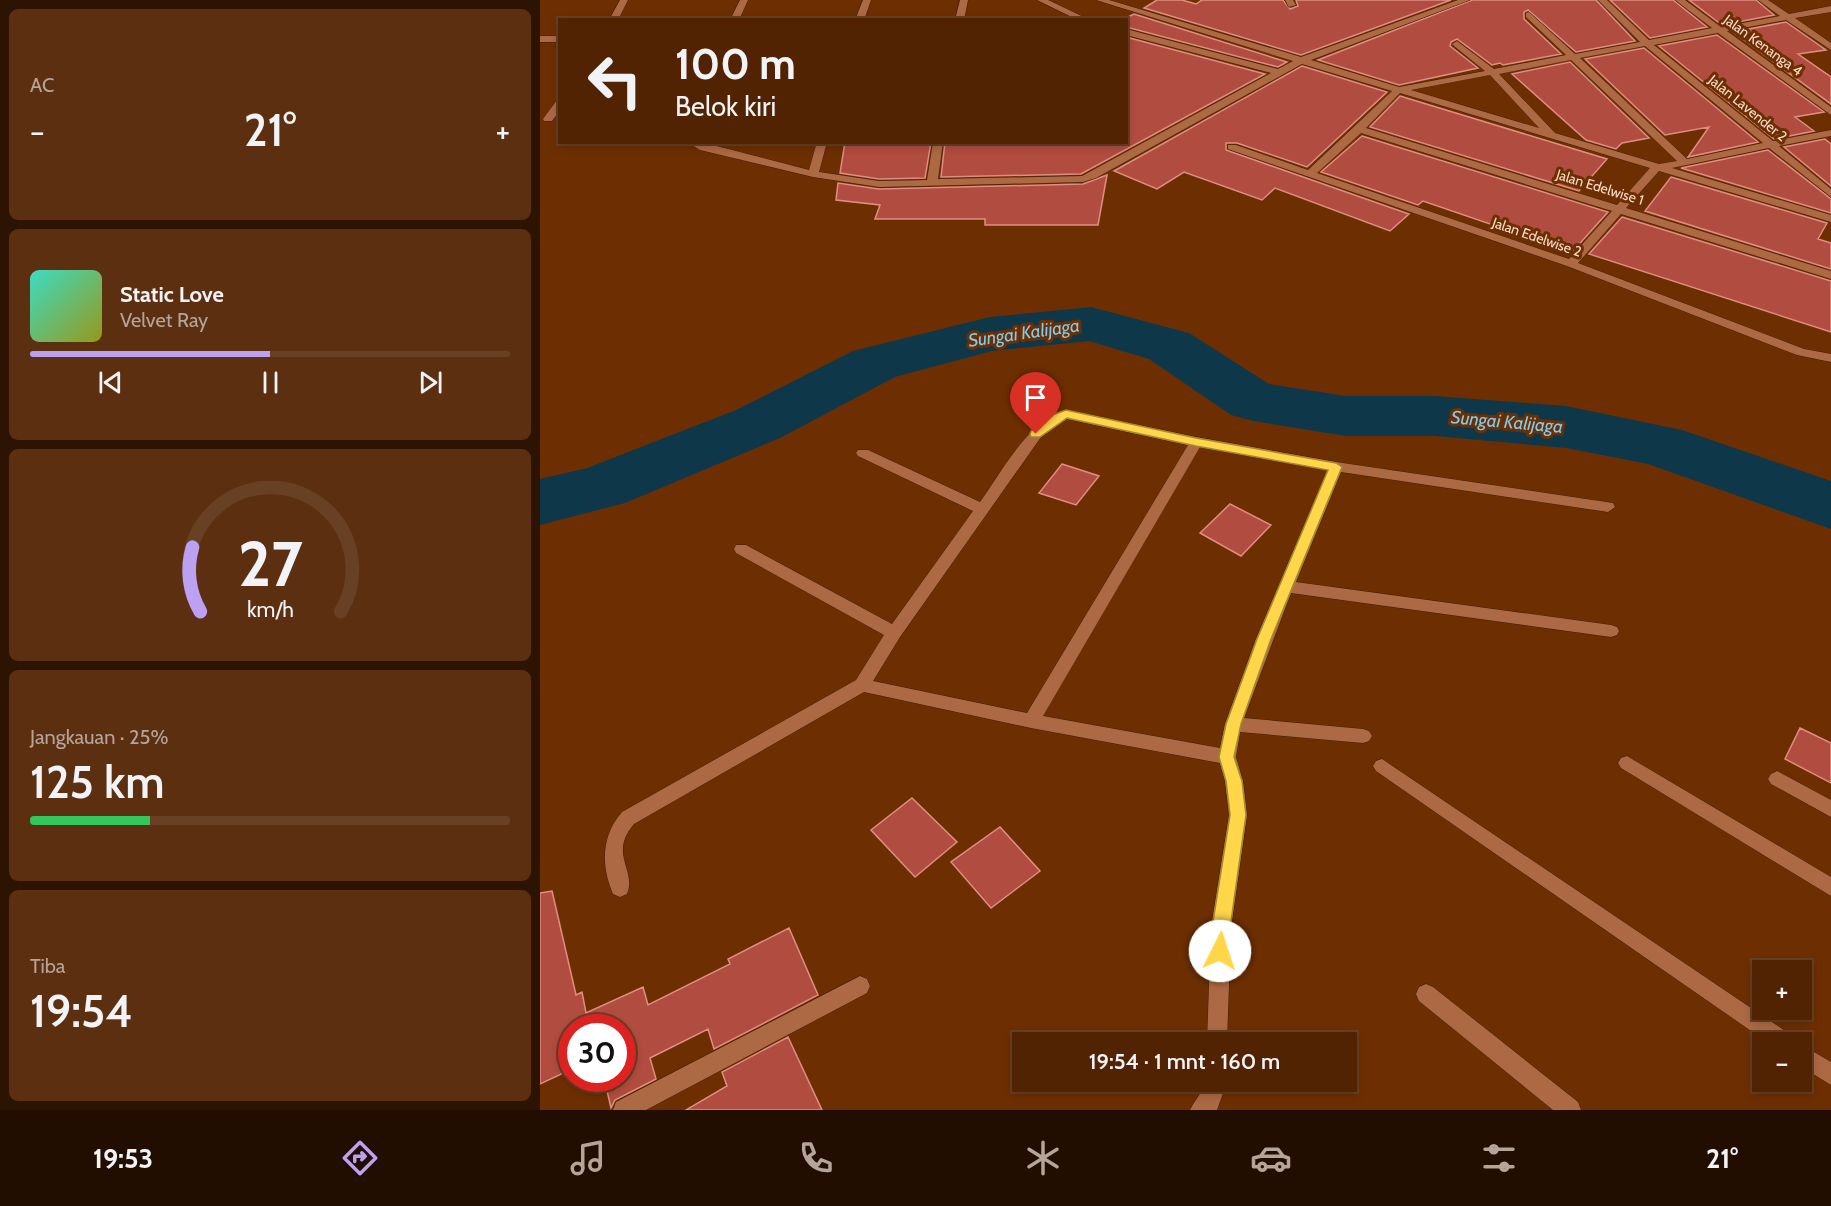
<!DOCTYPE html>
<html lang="id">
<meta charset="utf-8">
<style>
body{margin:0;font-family:Cabin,sans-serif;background:#5c2f11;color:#f1f3f6;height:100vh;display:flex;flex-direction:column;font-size:22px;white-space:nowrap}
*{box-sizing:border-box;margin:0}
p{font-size:20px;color:#b5a499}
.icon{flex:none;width:33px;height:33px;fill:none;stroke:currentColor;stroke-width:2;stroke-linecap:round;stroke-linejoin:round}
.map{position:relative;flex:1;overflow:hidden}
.side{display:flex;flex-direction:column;gap:9px;padding:9px;background:#2d1301;width:540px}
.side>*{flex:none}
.guide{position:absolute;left:18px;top:18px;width:570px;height:126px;border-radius:0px;box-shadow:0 3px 9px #0003,0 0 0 2px #684024;background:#522302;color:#f1f3f6;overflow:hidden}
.fabs{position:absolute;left:1212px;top:960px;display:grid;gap:12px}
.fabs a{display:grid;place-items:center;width:60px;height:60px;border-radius:0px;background:#522302;box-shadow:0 3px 9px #0003,0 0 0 2px #684024;font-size:30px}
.speed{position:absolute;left:18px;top:1014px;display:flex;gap:12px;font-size:30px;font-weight:700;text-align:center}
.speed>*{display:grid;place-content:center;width:78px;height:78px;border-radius:50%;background:#522302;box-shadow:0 3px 9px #0003,0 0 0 2px #684024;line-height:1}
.speed .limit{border:9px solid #d22;background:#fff;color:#111}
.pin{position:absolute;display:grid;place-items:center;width:51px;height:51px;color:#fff;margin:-62px -26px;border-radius:50% 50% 50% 0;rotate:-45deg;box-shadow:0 0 6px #0007}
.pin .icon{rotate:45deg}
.me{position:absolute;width:66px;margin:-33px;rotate:4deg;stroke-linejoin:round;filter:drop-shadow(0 0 4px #0008)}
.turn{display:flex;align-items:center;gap:21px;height:126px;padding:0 18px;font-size:27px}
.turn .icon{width:78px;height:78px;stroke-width:2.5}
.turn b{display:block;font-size:42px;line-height:51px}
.big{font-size:45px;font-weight:600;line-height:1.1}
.side .card{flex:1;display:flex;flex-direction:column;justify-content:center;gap:9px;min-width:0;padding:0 21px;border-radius:9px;background:#5c2f11}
.side .dial{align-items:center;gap:0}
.dial svg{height:156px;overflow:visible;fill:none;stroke:#684024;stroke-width:7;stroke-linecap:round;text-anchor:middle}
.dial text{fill:#f1f3f6;stroke:none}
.song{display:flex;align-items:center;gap:18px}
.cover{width:72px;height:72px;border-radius:9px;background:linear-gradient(135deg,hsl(170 70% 55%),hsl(60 70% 35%))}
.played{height:6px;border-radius:3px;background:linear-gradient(90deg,#bca0f2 50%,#684024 50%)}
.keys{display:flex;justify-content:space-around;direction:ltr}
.heat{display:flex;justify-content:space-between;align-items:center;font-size:33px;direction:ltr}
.charge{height:9px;border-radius:4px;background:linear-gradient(90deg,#34c759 25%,#684024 0)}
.trip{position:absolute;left:472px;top:1032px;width:345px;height:60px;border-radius:0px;background:#522302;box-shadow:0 3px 9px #0003,0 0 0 2px #684024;font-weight:600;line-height:60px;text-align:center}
.dock{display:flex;height:96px;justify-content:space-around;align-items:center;background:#210e01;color:#b5a499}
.dock .icon{width:42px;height:42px}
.dock .selected{color:#bca0f2}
.dock b{font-size:27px;color:#f1f3f6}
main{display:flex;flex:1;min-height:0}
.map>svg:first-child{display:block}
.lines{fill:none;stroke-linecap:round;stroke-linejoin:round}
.river{fill:#0e3849;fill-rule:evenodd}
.building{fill:#b14c40;stroke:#e08e82;stroke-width:1.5}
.street-casing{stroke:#411f0b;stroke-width:1}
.street{fill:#ac6943;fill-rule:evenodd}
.route{fill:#ffd54a;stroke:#a68a30;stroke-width:1.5}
.labels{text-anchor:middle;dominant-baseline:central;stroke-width:6;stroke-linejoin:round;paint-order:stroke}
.far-street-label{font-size:14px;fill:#fadccc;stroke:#6d2f02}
.water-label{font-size:18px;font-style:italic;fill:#7bcff6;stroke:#6d2f02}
</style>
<main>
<section class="side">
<div class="card"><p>AC</p>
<div class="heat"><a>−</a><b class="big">21°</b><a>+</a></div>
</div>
<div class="card">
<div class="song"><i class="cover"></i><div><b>Static Love</b><p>Velvet Ray</p></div></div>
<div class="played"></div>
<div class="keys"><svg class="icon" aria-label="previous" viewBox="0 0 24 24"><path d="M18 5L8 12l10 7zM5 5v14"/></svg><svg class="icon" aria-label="pause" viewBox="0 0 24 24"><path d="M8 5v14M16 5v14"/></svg><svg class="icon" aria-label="next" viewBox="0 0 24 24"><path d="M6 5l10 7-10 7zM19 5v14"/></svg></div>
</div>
<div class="card dial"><svg viewBox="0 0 100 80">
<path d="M14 69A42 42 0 1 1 86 69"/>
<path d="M14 69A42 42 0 0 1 10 36" stroke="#bca0f2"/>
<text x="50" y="56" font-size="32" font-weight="700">27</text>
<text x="50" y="72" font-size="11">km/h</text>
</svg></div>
<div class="card"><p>Jangkauan · 25%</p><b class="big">125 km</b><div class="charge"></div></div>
<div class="card"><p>Tiba</p><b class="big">19:54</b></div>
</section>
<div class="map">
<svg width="1291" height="1110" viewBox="0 0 1291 1110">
<rect width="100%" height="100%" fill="#6d2f02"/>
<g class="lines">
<path class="river" d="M 551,307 L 649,333 L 729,384 L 806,396 L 895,396 L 1026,406 L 1142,430 L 1291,481 L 1291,529 L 1108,464 L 1026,448 L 895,436 L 806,436 L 713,421 L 691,415 L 609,359 L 549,341 L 452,351 L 355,377 L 240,438 L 85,503 L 0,525 L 0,479 L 47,468 L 196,410 L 313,351 L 450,317 Z"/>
</g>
<path class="building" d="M 617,0 L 642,0 L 656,4 L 662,0 L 743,0 L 750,9 L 758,6 L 756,0 L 911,0 L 761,55 L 604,8 Z
M 932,0 L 1056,0 L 1095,41 L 1036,52 L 988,10 L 984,12 L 984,19 L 1021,54 L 963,65 L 960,63 L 952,65 L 917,39 L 911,42 L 910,46 L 938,68 L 859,85 L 778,60 Z
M 1070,0 L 1133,0 L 1167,27 L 1110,38 Z
M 1149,0 L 1216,0 L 1234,15 L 1182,25 Z
M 594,14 L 747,62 L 738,67 L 586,27 L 586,18 Z
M 1246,22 L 1286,50 L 1258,54 L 1291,77 L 1291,104 L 1193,32 Z
M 1177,35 L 1284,112 L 1255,117 L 1274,131 L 1234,139 L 1119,46 Z
M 586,37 L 725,74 L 541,174 L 401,177 L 405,142 L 586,142 Z
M 1104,48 L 1218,142 L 1148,157 L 1169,127 L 1125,135 L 1045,59 Z
M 1030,62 L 1109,138 L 1082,143 L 1076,149 L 1046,140 L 972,74 Z
M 762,66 L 847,92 L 767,167 L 697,143 L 686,143 L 686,150 L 869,214 L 850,231 L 735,188 L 722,200 L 644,172 L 617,189 L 574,171 Z
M 860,96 L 1067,159 L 1039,191 L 830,127 Z
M 822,136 L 1068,212 L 1034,250 L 1028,248 L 1026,250 L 883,201 L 878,205 L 781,172 Z
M 1285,139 L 1291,144 L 1291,186 L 1244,147 Z
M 305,142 L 391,142 L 385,178 L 339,179 L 300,173 Z
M 1228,150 L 1291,199 L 1291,213 L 1141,168 Z
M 567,175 L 558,225 L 445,225 L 445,219 L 335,219 L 340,205 L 296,200 L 298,183 L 339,189 L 543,184 Z
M 1131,177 L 1287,223 L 1278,239 L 1291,243 L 1291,269 L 1105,211 Z
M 1082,217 L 1291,281 L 1291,332 L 1049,254 Z
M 522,464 L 559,476 L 536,505 L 499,493 Z
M 690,504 L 731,525 L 701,556 L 660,533 Z
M 1260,728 L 1291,743 L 1291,783 L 1245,759 Z
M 372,798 L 417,842 L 375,877 L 331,830 Z
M 460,827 L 500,871 L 451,908 L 411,862 Z
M 12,891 L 36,995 L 42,992 L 46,1013 L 103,987 L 108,1005 L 190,964 L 188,959 L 249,928 L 278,995 L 174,1049 L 168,1029 L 110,1058 L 116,1079 L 75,1100 L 71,1108 L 64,1078 L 82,1078 L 82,1028 L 32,1028 L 32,1069 L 0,1084 L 0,893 Z
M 248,1037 L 282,1110 L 146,1110 L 187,1086 L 182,1072 Z"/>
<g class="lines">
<g class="street-casing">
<path id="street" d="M 80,0 L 88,0 L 78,20 L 69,20 Z
M 200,0 L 208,0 L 199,20 L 190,20 Z
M 323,0 L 331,0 L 324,20 L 315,20 Z
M 420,0 L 428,0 L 424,20 L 415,20 Z
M 497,0 L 508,0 L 550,20 L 538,20 Z
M 556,0 L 569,0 L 761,57 L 918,0 L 930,0 L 771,60 L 859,87 L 945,71 L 914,46 L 912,44 L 917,41 L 954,69 L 1026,55 L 986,17 L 986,13 L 989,12 L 1035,54 L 1100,42 L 1058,0 L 1067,0 L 1109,40 L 1172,28 L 1135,0 L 1145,0 L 1181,27 L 1240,16 L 1218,0 L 1228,0 L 1249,14 L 1291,6 L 1291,12 L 1255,18 L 1291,43 L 1291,50 L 1246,20 L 1187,31 L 1291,107 L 1291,115 L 1178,33 L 1114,45 L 1233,141 L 1291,130 L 1291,136 L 1239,146 L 1291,189 L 1291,197 L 1229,148 L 1132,168 L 1291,215 L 1291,222 L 1119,171 L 1086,208 L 1291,271 L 1291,279 L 1081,214 L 1038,263 L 1264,349 L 1291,354 L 1291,362 L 1257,355 L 1027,266 L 688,149 L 688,145 L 696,145 L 768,170 L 852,91 L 762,64 L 556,178 L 543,182 L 339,187 L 273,177 L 160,150 L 147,142 L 161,142 L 269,170 L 277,142 L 287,142 L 279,172 L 339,181 L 387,180 L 393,142 L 403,142 L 398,179 L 542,176 L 731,73 L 586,35 L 586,29 L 738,69 L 753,61 ZM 1105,46 L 1223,143 L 1147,159 L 1040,58 ZM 1031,60 L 1137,161 L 1119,164 L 1015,133 L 959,74 ZM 950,75 L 999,128 L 871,90 ZM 860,93 L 1110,168 L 1077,205 L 826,128 ZM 821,133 L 1072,211 L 1029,259 L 777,173 Z
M 745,0 L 753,0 L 756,5 L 749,7 Z
M 0,36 L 20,36 L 20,42 L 0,42 Z
M 20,99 L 20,110 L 12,121 L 4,121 L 3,119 L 17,100 Z
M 526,410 L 656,437 L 796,462 L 1073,503 L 1075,507 L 1068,512 L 801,472 L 756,582 L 1071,625 L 1077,627 L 1079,631 L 1077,635 L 1071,637 L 751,593 L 704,718 L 823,729 L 829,731 L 832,736 L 829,741 L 823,743 L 700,732 L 696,757 L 703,781 L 707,815 L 691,928 L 687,1042 L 667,1042 L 671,928 L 689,815 L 685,781 L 680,763 L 491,728 L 324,692 L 94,824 C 68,854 97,870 87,894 L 80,897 L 73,894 C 61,866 61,836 82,812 L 316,680 L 344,635 L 196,553 L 194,549 L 196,545 L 206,545 L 352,624 L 433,511 L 318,456 L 316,453 L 318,450 L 328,450 L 440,502 C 462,472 488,420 526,410 ZM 527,419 L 648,445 L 487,713 L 333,681 L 360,637 L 501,437 ZM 660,447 L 788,470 L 716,639 L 685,724 L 680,748 L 503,716 Z
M 1087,756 L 1291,877 L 1291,896 L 1081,768 L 1078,763 L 1081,758 Z
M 842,759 L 1251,1035 L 1254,1042 L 1227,1042 L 836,771 L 833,766 L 836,761 Z
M 1237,771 L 1291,800 L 1291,817 L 1231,784 L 1228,779 L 1231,774 Z
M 320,976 L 327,979 L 330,986 L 327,993 L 106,1110 L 73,1110 L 76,1102 Z
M 886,984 L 893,987 L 1038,1102 L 1041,1110 L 1013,1110 L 879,1001 L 876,994 L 879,987 Z
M 1262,1045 L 1291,1062 L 1291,1085 L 1262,1067 Z
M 665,1082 L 687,1082 L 677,1110 L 650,1110 C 655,1100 662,1093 665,1082 Z"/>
</g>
<use href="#street" class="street"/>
</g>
<path class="route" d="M 526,410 L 656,438 L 796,463 L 802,467 L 731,639 L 701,724 L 694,757 L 702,781 L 706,815 L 686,957 L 680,959 L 674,957 L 671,951 L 672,928 L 690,815 L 686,781 L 679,757 L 686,724 L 717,639 L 788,470 L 656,446 L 527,418 L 500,437 L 491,437 L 490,434 L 491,431 L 512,415 Z"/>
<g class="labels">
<g class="far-street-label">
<text transform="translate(1223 45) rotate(36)">Jalan Kenanga 4</text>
<text transform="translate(1208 108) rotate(39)">Jalan Lavender 2</text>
<text transform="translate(1060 187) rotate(17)">Jalan Edelwise 1</text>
<text transform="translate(997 237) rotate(19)">Jalan Edelwise 2</text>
</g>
<g class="water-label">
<text transform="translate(484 333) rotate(-8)">Sungai Kalijaga</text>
<text transform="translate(967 422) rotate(5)">Sungai Kalijaga</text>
</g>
</g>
</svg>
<div class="fabs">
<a>+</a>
<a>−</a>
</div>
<div class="speed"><div class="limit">30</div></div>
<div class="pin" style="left:496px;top:434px;background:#d93025"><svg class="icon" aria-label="arrive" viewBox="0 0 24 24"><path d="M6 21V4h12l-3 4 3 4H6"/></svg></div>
<svg class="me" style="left:680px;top:951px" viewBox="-20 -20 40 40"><circle r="19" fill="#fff"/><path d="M0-13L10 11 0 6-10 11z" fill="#ffd54a"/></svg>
<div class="trip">19:54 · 1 mnt · 160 m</div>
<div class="guide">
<div class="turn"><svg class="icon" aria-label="left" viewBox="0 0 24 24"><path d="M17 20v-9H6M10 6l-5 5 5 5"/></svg><div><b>100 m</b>Belok kiri</div></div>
</div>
</div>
</main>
<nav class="dock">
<b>19:53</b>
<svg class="icon selected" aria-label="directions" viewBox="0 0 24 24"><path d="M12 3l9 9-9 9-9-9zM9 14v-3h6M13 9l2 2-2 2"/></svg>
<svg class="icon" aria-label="music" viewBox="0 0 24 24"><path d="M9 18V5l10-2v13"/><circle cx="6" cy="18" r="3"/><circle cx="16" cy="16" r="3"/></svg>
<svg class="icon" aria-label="phone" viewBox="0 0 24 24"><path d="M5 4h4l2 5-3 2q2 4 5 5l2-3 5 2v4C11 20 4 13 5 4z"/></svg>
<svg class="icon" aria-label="climate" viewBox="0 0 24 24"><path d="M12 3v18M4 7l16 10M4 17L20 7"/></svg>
<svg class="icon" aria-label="car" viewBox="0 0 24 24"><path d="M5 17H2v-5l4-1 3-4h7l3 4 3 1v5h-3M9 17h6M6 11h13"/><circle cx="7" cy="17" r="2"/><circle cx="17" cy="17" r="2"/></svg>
<svg class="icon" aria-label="filters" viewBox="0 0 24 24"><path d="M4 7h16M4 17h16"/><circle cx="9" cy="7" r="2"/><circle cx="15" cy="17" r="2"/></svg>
<b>21°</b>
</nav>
